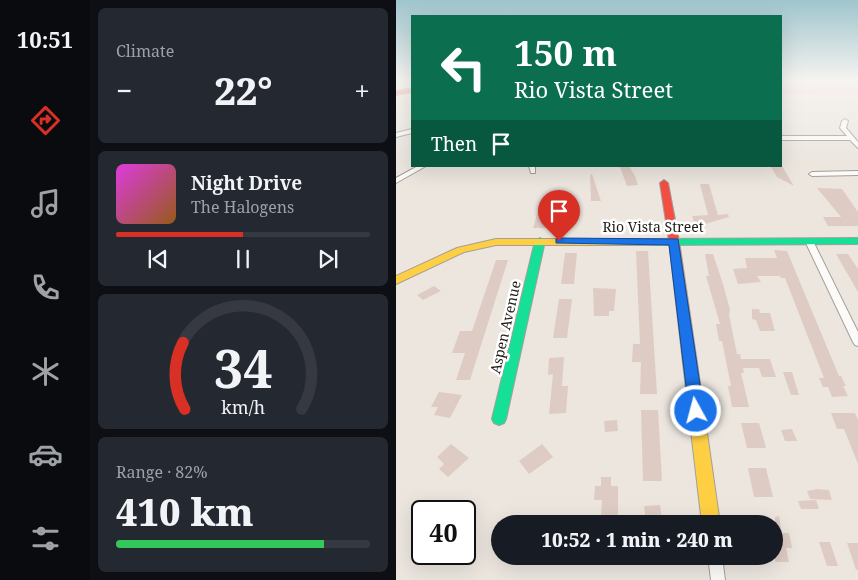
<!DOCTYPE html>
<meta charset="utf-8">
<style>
body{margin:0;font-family:"Noto Serif",serif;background:#242831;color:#f1f3f6;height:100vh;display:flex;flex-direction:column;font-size:19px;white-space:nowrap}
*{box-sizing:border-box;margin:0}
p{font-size:16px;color:#9ea1a6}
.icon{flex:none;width:28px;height:28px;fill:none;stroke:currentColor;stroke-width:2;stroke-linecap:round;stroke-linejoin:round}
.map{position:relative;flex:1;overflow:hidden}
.sheet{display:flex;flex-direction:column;gap:8px;padding:8px;background:#0d0f14;width:306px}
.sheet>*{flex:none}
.top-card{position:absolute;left:15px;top:15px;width:371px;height:152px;border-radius:0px;box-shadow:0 5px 20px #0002;background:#0b6e4f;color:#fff;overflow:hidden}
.speed{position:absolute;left:15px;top:500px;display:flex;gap:10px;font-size:25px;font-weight:700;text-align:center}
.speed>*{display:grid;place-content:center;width:65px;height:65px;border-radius:50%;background:#171b24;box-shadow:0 5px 20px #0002;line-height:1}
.speed .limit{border:2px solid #111;border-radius:8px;background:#fff;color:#111}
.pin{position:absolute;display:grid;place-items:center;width:42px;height:42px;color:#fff;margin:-51px -21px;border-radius:50% 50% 50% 0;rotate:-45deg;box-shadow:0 0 5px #0007}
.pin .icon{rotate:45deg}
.me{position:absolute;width:55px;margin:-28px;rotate:353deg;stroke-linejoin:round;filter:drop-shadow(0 0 4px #0008)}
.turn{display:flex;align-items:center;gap:18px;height:105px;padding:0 20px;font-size:22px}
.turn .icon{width:65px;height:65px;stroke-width:2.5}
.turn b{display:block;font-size:35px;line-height:42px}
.then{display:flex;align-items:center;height:48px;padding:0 20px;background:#0003;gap:10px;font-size:19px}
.big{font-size:38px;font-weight:800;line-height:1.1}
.sheet .card{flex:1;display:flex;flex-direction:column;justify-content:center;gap:8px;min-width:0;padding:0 18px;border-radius:8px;background:#242831}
.sheet .dial{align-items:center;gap:0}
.dial svg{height:130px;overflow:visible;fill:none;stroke:#363941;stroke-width:7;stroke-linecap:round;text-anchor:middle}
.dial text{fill:#f1f3f6;stroke:none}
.song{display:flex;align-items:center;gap:15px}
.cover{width:60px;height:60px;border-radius:8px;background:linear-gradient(135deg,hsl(300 70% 55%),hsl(30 70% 35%))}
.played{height:5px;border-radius:2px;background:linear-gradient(90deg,#d93025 50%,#363941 50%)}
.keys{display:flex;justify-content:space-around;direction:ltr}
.heat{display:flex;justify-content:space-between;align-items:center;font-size:28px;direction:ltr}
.charge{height:8px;border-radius:4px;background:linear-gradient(90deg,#34c759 82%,#363941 0)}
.trip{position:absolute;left:95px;top:515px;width:292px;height:50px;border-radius:25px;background:#171b24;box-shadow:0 5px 20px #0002;font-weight:800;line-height:50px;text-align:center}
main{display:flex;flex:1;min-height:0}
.tabs{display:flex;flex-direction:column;width:90px;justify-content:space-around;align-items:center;background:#090b0e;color:#9ea1a6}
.tabs .icon{width:35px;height:35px}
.tabs .active{color:#d93025}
.tabs b{font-size:22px;color:#f1f3f6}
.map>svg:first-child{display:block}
.green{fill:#f6cccb}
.building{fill:#deccc4}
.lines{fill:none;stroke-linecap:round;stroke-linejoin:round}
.street-casing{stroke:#a39f9a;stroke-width:2}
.fast-casing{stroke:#a39f9a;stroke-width:2}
.slow-casing{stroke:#a39f9a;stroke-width:2}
.jam-casing{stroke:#a39f9a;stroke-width:2}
.street{fill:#fcfbfa;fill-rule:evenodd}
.fast{fill:#16e098;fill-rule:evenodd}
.slow{fill:#ffcf43;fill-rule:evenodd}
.jam{fill:#f24e42;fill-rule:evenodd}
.route{fill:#1a73e8;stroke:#114b97}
.labels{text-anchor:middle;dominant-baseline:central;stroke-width:5;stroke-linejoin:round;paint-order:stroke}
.street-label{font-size:14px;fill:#201c17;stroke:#fff}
</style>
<main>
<nav class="tabs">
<b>10:51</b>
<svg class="icon active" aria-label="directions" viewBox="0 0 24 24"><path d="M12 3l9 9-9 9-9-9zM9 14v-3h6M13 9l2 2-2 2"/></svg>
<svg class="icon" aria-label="music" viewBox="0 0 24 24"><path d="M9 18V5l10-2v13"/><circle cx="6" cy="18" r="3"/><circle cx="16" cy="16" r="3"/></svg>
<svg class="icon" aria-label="phone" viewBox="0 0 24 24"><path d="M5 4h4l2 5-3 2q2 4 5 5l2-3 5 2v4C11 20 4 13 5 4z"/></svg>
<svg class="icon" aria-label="climate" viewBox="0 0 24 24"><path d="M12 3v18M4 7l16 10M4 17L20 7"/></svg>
<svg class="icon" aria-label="car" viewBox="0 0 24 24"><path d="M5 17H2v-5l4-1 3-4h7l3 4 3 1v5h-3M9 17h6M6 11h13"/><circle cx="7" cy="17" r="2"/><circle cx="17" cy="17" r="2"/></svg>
<svg class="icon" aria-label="filters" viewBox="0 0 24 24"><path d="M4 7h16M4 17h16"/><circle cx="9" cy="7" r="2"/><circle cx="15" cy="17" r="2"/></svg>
</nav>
<section class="sheet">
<div class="card"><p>Climate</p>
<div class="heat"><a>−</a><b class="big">22°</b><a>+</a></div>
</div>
<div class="card">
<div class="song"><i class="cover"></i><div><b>Night Drive</b><p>The Halogens</p></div></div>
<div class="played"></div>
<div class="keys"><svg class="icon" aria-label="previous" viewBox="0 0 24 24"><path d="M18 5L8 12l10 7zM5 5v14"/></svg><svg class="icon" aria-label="pause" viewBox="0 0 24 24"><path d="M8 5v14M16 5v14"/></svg><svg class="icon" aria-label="next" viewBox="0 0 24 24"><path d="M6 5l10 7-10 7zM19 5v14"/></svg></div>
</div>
<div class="card dial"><svg viewBox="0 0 100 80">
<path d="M14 69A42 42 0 1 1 86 69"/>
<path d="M14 69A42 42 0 0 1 13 28" stroke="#d93025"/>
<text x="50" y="56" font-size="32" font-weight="700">34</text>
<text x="50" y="72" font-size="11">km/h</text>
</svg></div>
<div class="card"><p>Range · 82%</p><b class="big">410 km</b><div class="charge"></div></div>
</section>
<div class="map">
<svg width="462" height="580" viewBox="0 0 462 580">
<rect width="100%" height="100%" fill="#ece6df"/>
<path class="green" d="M 385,81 L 462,81 L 462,95 L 385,94 Z"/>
<path class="building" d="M 233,166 L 239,176 L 242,185 L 231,186 L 224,167 Z
M 377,166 L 386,166 L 398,186 L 381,177 L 375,167 Z
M 196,174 L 205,201 L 195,201 L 194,175 Z
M 304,184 L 313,184 L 322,215 L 332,214 L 333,217 L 309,224 L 310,227 L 300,227 L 296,216 L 312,215 Z
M 421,188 L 446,189 L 462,212 L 462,226 L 432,226 L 427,217 L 445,217 Z
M 178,205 L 174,228 L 137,228 L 142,211 L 152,211 L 153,206 Z
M 378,250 L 391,251 L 443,376 L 445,376 L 450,386 L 447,386 L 452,396 L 436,397 L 432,387 L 427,387 L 423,378 L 428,378 L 389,278 L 385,278 L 384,276 L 361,276 L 365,282 L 342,284 L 337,269 L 351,268 L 349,258 L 381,258 Z
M 240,251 L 252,251 L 261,394 L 244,394 L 245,362 L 236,362 L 237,344 L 244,344 Z
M 169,253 L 181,253 L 178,284 L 165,284 Z
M 309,254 L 317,254 L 327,284 L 334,310 L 333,315 L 341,354 L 344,354 L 345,359 L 374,359 L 380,377 L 366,377 L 363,368 L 347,368 L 348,373 L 345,373 L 353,407 L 336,407 L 332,386 L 335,386 L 326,341 L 323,341 L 320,324 L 324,324 L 310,276 L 313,276 Z
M 440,254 L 452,254 L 462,269 L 462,292 Z
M 100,260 L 112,260 L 74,380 L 60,380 L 69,353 L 56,353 L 64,331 L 76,331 Z
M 38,286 L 45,291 L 27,300 L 21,295 Z
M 197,288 L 220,289 L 218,311 L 213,311 L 213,316 L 198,316 Z
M 163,299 L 176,299 L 171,338 L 157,338 Z
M 356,309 L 363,309 L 364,313 L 374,313 L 379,331 L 364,331 L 360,320 L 356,319 Z
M 168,357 L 166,386 L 172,386 L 170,413 L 153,414 L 157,374 L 152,375 L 153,358 Z
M 387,372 L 396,372 L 403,395 L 395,395 Z
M 43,392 L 66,395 L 54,418 L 38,415 L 42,407 L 35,407 Z
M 245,410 L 262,410 L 266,481 L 247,481 Z
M 435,413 L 459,413 L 462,420 L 462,464 L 448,429 L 441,429 Z
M 221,420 L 222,431 L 209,432 L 208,421 Z
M 345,423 L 363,423 L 370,448 L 351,448 Z
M 396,429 L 401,441 L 389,441 L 385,430 Z
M 55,444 L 73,458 L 52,477 L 43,469 L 48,464 L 41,457 Z
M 146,444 L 157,457 L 133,474 L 123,461 Z
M 352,468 L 370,468 L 377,497 L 358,497 Z
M 205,477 L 215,477 L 215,486 L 222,486 L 222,517 L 205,517 L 206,500 L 198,500 L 199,486 L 205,486 Z
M 422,489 L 433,490 L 436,500 L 414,499 L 411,491 Z
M 420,500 L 423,509 L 405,509 L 402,501 Z
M 264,505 L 266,520 L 250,521 L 248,506 Z
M 383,516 L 386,533 L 393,533 L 396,548 L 390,548 L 393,562 L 379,562 L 379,517 Z
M 423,542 L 434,542 L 442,566 L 431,566 Z
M 451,543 L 462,543 L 462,570 L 460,570 Z"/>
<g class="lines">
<g class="street-casing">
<path id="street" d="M 449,119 L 452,121 L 450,128 L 462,142 L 462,148 L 454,140 L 385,140 L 385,136 L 451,136 L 444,128 L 446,121 Z
M 16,129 L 16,133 L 0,137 L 0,133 Z
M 22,166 L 30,166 L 0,183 L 0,178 Z
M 133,166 L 139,166 L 139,173 L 135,173 Z
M 462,171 L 462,175 L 416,176 L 413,174 L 416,172 Z
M 410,239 L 413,239 L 417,241 L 462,332 L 462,346 L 459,345 L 457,342 L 409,241 Z
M 312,556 L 326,556 L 329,580 L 315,580 Z"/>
</g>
<g class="fast-casing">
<path id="fast" d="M 144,238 L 149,241 L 110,419 L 108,423 L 103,425 L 98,423 L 96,419 L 139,241 Z
M 462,238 L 462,244 L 252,245 L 247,242 L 252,239 Z"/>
</g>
<g class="slow-casing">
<path id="slow" d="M 100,239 L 252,239 L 257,242 L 252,245 L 100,245 L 68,252 L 0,284 L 0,276 L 61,248 Z
M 294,358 L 299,359 L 301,363 L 324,524 L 306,524 L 287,363 L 289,359 Z"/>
</g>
<g class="jam-casing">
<path id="jam" d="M 16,88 L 16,92 L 0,95 L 0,91 Z
M 268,180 L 272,183 L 283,241 L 301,363 L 299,367 L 294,368 L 289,367 L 287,363 L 273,241 L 264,183 Z"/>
</g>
<use href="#street" class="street"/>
<use href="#fast" class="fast"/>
<use href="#slow" class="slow"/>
<use href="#jam" class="jam"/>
</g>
<linearGradient id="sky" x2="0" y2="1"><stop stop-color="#9fc5cd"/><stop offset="0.5" stop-color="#f6f4f1"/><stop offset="1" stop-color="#f6f4f1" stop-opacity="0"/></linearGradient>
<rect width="462" height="162" fill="url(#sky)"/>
<path class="route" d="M 163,238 L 282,239 L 308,411 L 305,415 L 300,417 L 295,415 L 293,411 L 273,245 L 160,243 L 160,239 Z"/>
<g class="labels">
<g class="street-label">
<text x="257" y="226">Rio Vista Street</text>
<text transform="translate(109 327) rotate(-77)">Aspen Avenue</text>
</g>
</g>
</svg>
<div class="speed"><div class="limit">40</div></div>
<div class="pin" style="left:163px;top:241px;background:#d93025"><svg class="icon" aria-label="arrive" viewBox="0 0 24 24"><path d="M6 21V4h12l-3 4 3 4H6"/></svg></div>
<svg class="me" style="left:300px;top:411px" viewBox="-20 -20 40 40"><circle r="17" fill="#1a73e8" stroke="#fff" stroke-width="3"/><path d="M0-11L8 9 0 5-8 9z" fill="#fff"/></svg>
<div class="trip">10:52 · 1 min · 240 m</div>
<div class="top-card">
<div class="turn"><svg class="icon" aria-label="left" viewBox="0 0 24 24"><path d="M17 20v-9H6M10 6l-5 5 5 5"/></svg><div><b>150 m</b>Rio Vista Street</div></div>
<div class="then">Then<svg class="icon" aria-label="arrive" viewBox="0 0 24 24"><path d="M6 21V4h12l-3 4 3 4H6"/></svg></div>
</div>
</div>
</main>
